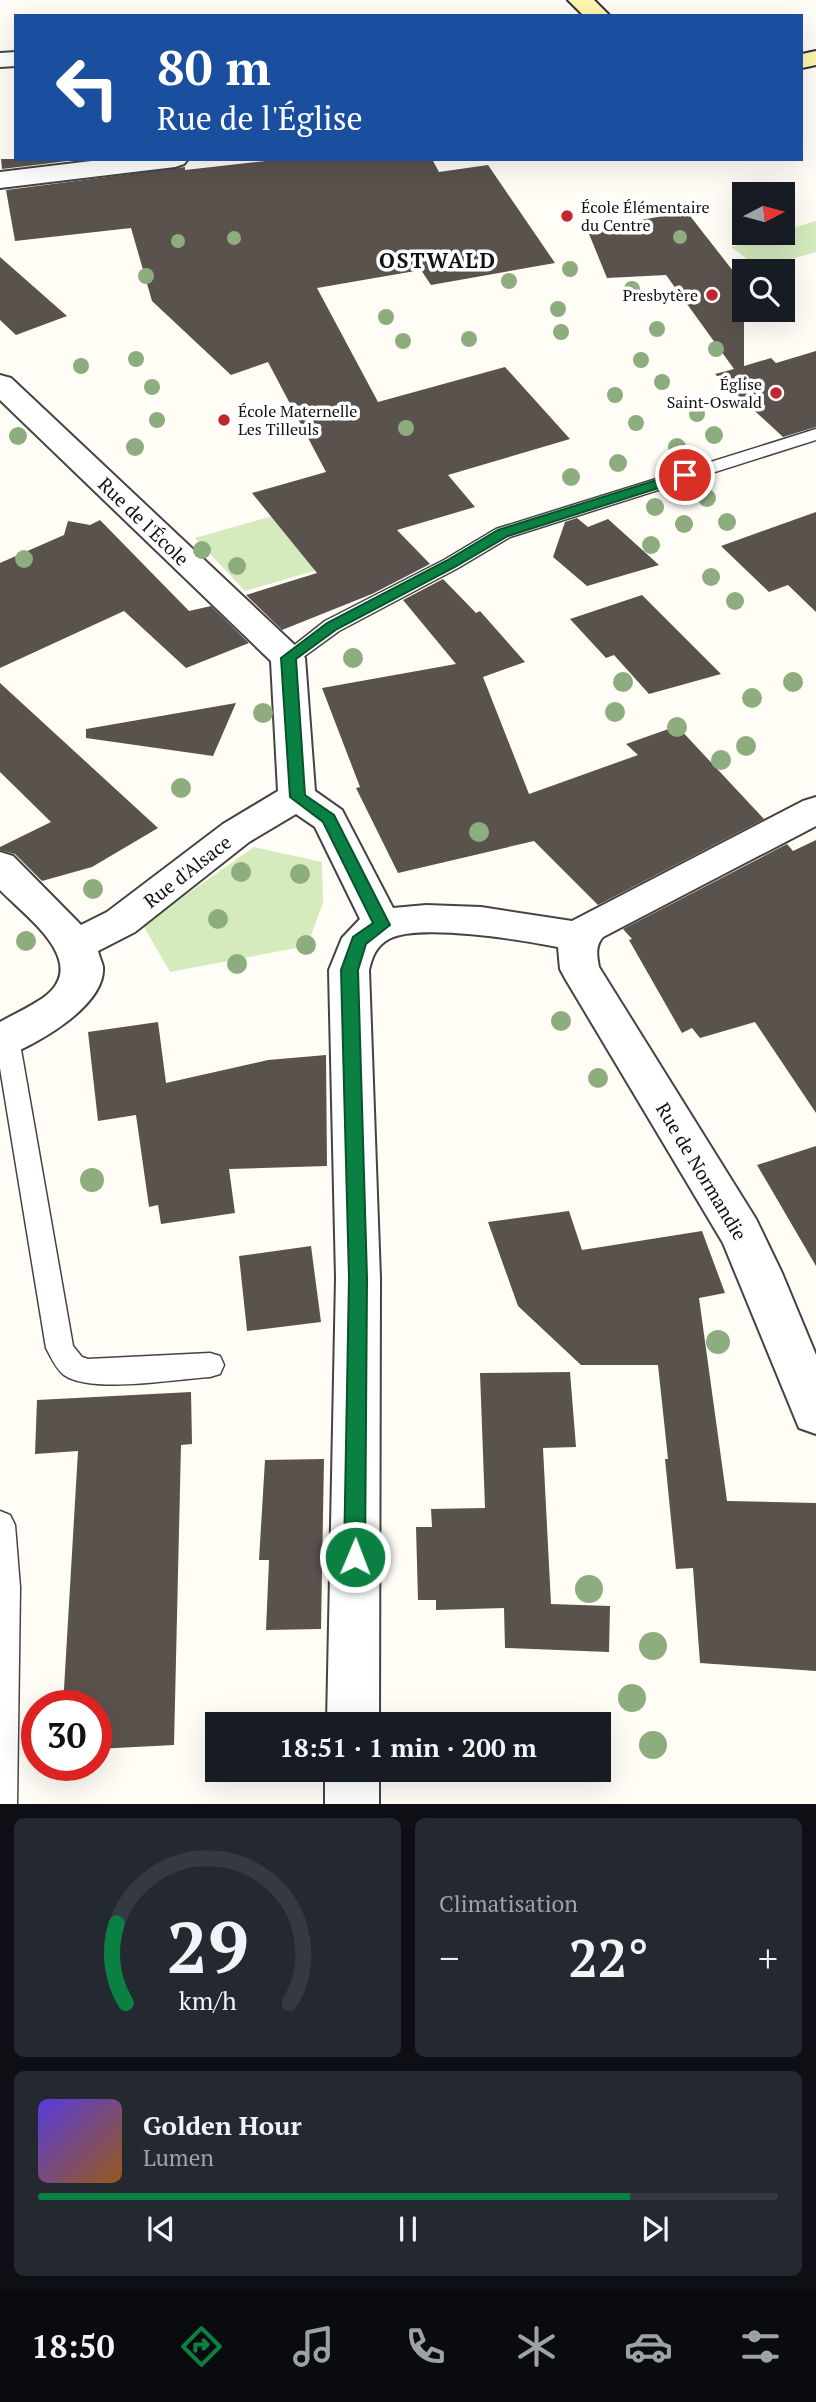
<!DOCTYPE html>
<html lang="fr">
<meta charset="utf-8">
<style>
body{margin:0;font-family:"PT Serif",serif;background:#242831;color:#f1f3f6;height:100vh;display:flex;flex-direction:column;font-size:26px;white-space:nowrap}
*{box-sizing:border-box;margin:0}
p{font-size:23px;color:#9ea1a6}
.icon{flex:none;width:38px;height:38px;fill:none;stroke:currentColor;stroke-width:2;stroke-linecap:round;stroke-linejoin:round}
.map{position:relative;height:1804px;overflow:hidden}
.side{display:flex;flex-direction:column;gap:14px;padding:14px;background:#0d0f14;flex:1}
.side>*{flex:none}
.hud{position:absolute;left:14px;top:14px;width:789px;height:147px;border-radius:0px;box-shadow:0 7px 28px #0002;background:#1a4fa0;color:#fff;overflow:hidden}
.needle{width:46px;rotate:84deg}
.fabs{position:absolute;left:732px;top:182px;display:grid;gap:14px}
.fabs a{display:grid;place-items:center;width:63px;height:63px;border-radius:0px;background:#171b24;box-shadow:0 7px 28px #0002;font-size:35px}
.speed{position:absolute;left:21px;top:1690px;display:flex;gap:14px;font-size:35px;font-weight:700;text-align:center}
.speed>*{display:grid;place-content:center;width:91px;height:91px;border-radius:50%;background:#171b24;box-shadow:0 7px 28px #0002;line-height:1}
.speed .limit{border:10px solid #d22;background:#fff;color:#111}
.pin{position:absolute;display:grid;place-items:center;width:60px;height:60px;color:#fff;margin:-30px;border:4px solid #fff;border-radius:50%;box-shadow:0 2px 7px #0007}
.me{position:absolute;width:77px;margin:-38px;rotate:1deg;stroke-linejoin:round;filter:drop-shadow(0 0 5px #0008)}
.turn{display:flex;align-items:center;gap:24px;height:147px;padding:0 28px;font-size:32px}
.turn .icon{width:91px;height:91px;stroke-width:2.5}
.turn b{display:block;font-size:49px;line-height:60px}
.big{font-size:52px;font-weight:700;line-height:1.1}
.side .card{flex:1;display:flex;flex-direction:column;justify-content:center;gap:10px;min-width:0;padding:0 24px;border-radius:10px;background:#242831}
.side .dial{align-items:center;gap:0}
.dial svg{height:182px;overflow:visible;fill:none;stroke:#363941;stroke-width:7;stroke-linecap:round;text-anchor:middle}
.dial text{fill:#f1f3f6;stroke:none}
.song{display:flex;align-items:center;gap:21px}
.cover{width:84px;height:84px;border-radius:10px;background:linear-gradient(135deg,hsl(250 70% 55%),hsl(30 70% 35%))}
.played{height:7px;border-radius:4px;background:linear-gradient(90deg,#0b8043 80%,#363941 80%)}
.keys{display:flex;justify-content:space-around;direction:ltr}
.heat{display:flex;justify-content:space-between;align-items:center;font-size:38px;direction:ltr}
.side .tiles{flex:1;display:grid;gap:14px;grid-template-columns:1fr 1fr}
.card:last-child{grid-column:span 2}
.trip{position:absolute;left:205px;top:1712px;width:406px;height:70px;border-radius:0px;background:#171b24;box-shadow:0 7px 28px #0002;font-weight:700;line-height:70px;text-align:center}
.menu{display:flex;height:112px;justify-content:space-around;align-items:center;background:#090b0e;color:#9ea1a6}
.menu .icon{width:49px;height:49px}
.menu .active{color:#0b8043}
.menu b{font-size:32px;color:#f1f3f6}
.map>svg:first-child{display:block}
.green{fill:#d5ebbd}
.building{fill:#5a524d}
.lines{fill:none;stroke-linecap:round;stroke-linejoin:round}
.service-casing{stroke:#444;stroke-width:3}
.minor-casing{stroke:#444;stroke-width:4}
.tertiary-casing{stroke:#444;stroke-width:4}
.secondary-casing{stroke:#333;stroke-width:4}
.service{fill:#fff;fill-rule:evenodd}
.minor{fill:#fff;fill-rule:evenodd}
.tertiary{fill:#fff;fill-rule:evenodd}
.secondary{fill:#fff6b0;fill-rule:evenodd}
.tree{fill:#8dad7f}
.route{fill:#0b8043;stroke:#07532c;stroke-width:2}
.poi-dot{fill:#c4262e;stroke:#fff;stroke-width:2.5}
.labels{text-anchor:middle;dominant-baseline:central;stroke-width:7;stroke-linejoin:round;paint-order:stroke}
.far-poi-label{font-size:16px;fill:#111;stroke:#fff;text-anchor:start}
.street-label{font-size:19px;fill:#111;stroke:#fff}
.far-district-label{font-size:21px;font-weight:bold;letter-spacing:2px;fill:#111;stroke:#fff}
</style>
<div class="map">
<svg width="816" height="1804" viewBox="0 0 816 1804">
<rect width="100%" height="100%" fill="#fffdf5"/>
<path class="green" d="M 816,221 L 816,252 L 759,268 L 731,247 Z
M 280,514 L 324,568 L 245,591 L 195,538 Z
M 254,847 L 322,862 L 323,903 L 307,946 L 170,972 L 143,925 Z"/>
<path class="building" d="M 1,159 L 84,159 L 2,169 Z
M 284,159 L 432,159 L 439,172 L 488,165 L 555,263 L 431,285 L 421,270 L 317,288 L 378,402 L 505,367 L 570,439 L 448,475 L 475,507 L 397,530 L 430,564 L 372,594 L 282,630 L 246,595 L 317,573 L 252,493 L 326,472 L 268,362 L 231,375 L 152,301 L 131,228 L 15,241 L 6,190 L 185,167 L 185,170 Z
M 687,212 L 744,285 L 744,366 L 771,358 L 776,363 L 816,351 L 816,427 L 783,437 L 715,374 L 734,369 L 666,275 L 607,278 L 587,229 Z
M 0,257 L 67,316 L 16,335 L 0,320 Z
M 816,512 L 816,612 L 788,585 L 769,592 L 721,546 Z
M 577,518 L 588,527 L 608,519 L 659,565 L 587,586 L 553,557 L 565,522 Z
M 100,520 L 189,611 L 211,606 L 249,643 L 186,668 L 124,611 L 0,668 L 0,563 L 64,535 L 68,521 L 90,525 Z
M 443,579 L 476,613 L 480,611 L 525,662 L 483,677 L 529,794 L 638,755 L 626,744 L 677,726 L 764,819 L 598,905 L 534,841 L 398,873 L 356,788 L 360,787 L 322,688 L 456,664 L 403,600 Z
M 642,595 L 721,674 L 649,694 L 614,655 L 606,658 L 570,619 Z
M 0,683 L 158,828 L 92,867 L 42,881 L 15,854 L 0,850 L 0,847 L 51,822 L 0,772 Z
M 236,703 L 213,756 L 86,738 L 86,729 Z
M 816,840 L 816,1113 L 755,1022 L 700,1038 L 692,1028 L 682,1033 L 629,940 L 632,939 L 623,929 L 787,844 L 793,851 Z
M 158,1022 L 166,1083 L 268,1060 L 326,1055 L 327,1166 L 229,1169 L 235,1213 L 161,1224 L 158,1205 L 149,1207 L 136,1115 L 98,1121 L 88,1032 Z
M 816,1146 L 816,1266 L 757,1165 Z
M 569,1211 L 582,1250 L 702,1231 L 725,1293 L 699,1298 L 727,1501 L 816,1503 L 816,1671 L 700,1663 L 693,1568 L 676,1569 L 665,1459 L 668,1459 L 658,1365 L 581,1365 L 518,1306 L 488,1222 Z
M 311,1246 L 321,1322 L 247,1331 L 239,1256 Z
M 570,1372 L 576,1447 L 543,1448 L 551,1604 L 610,1606 L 609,1652 L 505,1648 L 504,1608 L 436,1610 L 436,1600 L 418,1600 L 416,1527 L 432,1527 L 431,1509 L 485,1508 L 480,1373 Z
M 191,1392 L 192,1444 L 181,1445 L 174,1745 L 96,1749 L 96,1706 L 63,1706 L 78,1451 L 35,1454 L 37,1400 Z
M 324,1459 L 321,1629 L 266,1630 L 269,1560 L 259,1560 L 265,1460 Z"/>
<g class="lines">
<g class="service-casing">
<path id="service" d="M 816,429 L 816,440 L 510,537 L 458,568 L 339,631 L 295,663 L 281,663 L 278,658 L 325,621 L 444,560 L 496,529 Z
M 7,1029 L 16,1031 L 19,1038 L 73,1346 L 82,1357 L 88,1359 L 210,1353 L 220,1356 L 224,1365 L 220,1374 L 210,1377 C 177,1379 90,1394 64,1375 C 56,1369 51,1357 46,1348 L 0,1068 L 0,1031 Z
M 0,1511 L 10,1515 L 15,1525 L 20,1587 L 17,1804 L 0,1804 Z"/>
</g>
<g class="minor-casing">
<path id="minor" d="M 16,52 L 16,66 L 0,67 L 0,53 Z
M 0,375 L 11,378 L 300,650 L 305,658 L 315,791 L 342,810 L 393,908 L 426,905 L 481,907 L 572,921 L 803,801 L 816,797 L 816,826 L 603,937 C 595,946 597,956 599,967 L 756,1219 L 782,1273 L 816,1355 L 816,1434 L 799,1428 L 723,1243 L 566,980 L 560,969 L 558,947 C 523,940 419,923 389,939 C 376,946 372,957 369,970 L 380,1278 L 379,1724 L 327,1724 L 336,1278 L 329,970 L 342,938 L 360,919 L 315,827 L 296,814 L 249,842 L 135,932 L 98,951 C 99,956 102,962 103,967 C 106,1007 31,1048 0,1058 L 0,1022 C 14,1014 30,1007 43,998 C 92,963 26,917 0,890 L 0,852 L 13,856 L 81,925 L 107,912 L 223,824 L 278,791 L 271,661 L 0,400 Z
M 325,1769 L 379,1769 L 379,1804 L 325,1804 Z"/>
</g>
<g class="tertiary-casing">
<path id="tertiary" d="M 108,159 L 188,159 L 184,164 L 175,167 L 0,188 L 0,172 Z"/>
</g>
<g class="secondary-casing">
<path id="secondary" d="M 568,0 L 594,0 L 610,16 L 584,16 Z
M 816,51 L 816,65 L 802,68 L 802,54 Z"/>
</g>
<use href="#service" class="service"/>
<use href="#minor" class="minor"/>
<use href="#tertiary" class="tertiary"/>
<use href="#secondary" class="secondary"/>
</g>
<g class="tree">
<circle cx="680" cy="237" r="7"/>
<circle cx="234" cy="238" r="7"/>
<circle cx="178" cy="241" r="7"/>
<circle cx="570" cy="269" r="8"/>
<circle cx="146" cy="276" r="8"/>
<circle cx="509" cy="281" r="8"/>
<circle cx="632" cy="289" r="8"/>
<circle cx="558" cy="309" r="8"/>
<circle cx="386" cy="317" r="8"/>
<circle cx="657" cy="329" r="8"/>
<circle cx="561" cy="332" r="8"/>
<circle cx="469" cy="339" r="8"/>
<circle cx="403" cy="341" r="8"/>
<circle cx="716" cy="349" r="8"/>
<circle cx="136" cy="359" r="8"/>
<circle cx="641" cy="360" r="8"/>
<circle cx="81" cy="366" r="8"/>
<circle cx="662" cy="382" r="8"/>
<circle cx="152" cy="387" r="8"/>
<circle cx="615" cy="395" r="8"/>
<circle cx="697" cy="414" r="8"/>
<circle cx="157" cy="420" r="8"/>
<circle cx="636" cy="423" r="8"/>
<circle cx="406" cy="428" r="8"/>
<circle cx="714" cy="435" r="9"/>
<circle cx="18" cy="436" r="9"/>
<circle cx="135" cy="447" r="9"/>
<circle cx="677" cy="447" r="9"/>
<circle cx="618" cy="463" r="9"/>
<circle cx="571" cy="477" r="9"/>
<circle cx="707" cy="498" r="9"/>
<circle cx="655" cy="507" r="9"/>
<circle cx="727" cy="522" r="9"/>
<circle cx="684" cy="524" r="9"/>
<circle cx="651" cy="545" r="9"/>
<circle cx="202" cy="550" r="9"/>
<circle cx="24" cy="559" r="9"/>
<circle cx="237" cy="566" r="9"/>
<circle cx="711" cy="577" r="9"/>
<circle cx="735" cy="601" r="9"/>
<circle cx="353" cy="658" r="10"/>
<circle cx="623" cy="682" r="10"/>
<circle cx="793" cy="682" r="10"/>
<circle cx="752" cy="698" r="10"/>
<circle cx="615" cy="712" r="10"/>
<circle cx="263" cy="713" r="10"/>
<circle cx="677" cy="727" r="10"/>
<circle cx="746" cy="746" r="10"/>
<circle cx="721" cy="760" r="10"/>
<circle cx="181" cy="788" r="10"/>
<circle cx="479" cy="832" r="10"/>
<circle cx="241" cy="872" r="10"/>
<circle cx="300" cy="874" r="10"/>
<circle cx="93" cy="889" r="10"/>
<circle cx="218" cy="919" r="10"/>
<circle cx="26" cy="941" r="10"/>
<circle cx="306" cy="945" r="10"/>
<circle cx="237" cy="964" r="10"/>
<circle cx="561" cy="1021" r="10"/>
<circle cx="598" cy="1078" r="10"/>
<circle cx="92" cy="1180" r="12"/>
<circle cx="718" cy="1342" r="12"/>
<circle cx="589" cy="1589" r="14"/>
<circle cx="653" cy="1646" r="14"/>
<circle cx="632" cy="1698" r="14"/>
<circle cx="653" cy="1745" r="14"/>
</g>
<path class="route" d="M 685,471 L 690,472 L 690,478 L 508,536 L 455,567 L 337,629 L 296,659 L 305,795 L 334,815 L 390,925 L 366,944 L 358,970 L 367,1278 L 365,1557 L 362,1563 L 355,1566 L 347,1563 L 344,1557 L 349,1278 L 341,970 L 353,937 L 373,923 L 323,822 L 290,797 L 281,658 L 327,623 L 446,561 L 498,530 Z"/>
<g class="poi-dot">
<circle cx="567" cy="216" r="7"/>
<circle cx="712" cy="295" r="7"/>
<circle cx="776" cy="393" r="7"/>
<circle cx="224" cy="420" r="7"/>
</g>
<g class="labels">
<g class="far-poi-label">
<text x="581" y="207">École Élémentaire<tspan x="581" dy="18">du Centre</tspan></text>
<text x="698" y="295" text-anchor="end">Presbytère</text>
<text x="762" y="384" text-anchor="end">Église<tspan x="762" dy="18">Saint-Oswald</tspan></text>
<text x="238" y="411">École Maternelle<tspan x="238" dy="18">Les Tilleuls</tspan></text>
</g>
<g class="street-label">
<text transform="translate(144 521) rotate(44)">Rue de l'École</text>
<text transform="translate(187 871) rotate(-38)">Rue d'Alsace</text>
<text transform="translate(702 1171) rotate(59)">Rue de Normandie</text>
</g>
<g class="far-district-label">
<text x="438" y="260">OSTWALD</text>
</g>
</g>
</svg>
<div class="fabs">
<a><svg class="needle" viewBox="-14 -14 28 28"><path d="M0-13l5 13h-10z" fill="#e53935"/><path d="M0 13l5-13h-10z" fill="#9ea1a6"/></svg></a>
<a><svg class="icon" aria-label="search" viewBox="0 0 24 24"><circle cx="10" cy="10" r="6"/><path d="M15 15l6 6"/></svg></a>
</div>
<div class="speed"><div class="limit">30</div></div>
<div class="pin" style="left:685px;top:475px;background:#d93025"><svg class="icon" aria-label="arrive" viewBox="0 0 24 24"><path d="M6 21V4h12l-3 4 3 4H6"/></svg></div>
<svg class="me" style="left:355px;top:1557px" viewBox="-20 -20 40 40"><circle r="17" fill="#0b8043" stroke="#fff" stroke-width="3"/><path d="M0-11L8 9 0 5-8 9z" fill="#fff"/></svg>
<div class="trip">18:51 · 1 min · 200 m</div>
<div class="hud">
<div class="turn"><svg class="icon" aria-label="left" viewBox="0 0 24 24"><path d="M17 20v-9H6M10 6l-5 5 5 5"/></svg><div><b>80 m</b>Rue de l'Église</div></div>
</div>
</div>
<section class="side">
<div class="tiles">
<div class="card dial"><svg viewBox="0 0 100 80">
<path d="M14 69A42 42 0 1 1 86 69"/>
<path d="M14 69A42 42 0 0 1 10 34" stroke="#0b8043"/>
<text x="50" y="56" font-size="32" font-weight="700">29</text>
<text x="50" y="72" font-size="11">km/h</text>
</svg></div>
<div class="card"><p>Climatisation</p>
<div class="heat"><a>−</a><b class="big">22°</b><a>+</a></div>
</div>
<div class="card">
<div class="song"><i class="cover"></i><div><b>Golden Hour</b><p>Lumen</p></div></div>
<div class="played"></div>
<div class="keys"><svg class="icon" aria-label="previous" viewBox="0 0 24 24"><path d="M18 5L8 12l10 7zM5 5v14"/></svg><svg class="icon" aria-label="pause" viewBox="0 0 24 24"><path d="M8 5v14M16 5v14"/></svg><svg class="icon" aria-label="next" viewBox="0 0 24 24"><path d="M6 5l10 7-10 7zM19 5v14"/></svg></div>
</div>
</div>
</section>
<nav class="menu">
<b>18:50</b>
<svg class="icon active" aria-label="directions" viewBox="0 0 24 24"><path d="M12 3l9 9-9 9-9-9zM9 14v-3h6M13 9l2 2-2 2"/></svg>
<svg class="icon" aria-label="music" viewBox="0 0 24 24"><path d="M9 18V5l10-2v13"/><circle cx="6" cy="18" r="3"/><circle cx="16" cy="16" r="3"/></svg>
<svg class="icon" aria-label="phone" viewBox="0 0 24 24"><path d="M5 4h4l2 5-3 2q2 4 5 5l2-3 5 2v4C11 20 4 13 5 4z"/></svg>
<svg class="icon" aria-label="climate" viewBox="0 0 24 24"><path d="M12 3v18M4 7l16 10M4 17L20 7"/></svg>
<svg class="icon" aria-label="car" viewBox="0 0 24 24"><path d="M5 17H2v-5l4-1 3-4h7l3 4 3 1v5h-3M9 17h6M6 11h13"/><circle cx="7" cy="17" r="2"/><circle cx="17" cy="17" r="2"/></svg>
<svg class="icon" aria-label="filters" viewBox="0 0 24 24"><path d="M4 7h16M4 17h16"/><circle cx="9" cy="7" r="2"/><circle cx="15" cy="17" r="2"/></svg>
</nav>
